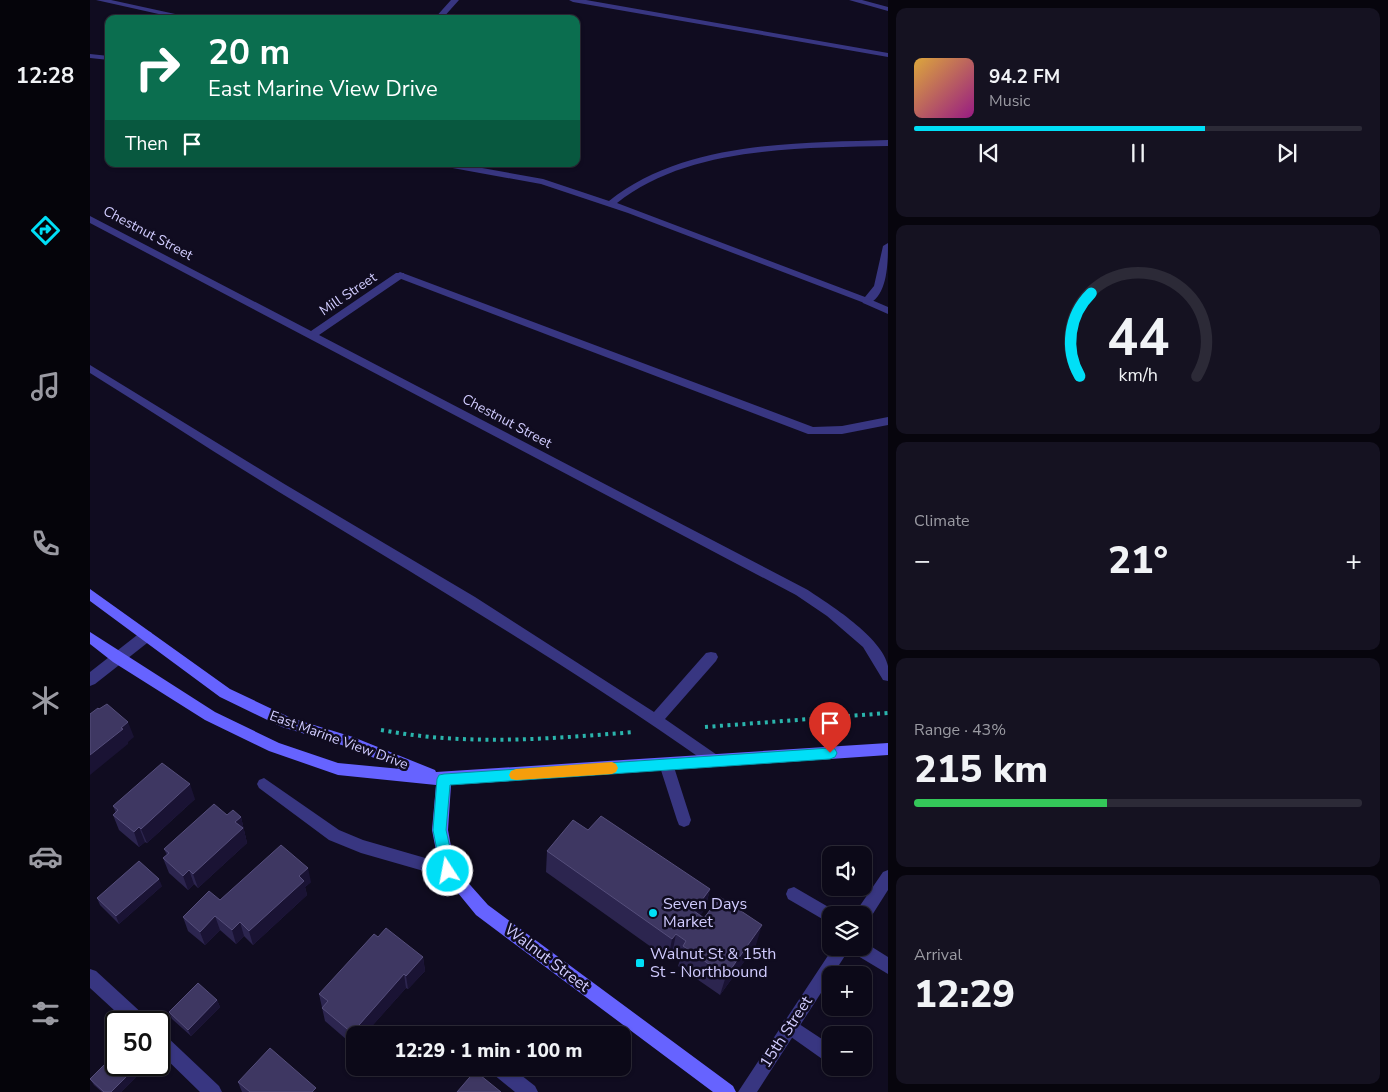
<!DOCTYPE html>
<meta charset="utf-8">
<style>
body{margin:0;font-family:"Nunito Sans",sans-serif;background:#151221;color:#f1f3f6;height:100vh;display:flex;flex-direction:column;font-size:19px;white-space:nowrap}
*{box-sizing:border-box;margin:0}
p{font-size:16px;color:#9a9aa2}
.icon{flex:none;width:28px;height:28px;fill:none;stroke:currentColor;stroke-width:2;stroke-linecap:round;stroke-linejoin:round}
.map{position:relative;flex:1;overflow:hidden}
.side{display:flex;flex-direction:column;gap:8px;padding:8px;background:#07050d;width:500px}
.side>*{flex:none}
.banner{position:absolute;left:15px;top:15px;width:475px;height:152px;border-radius:10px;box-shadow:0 1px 4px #0004,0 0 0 1px #2c2a37;background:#0b6e4f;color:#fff;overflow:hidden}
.controls{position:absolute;left:732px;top:846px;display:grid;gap:10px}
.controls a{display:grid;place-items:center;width:50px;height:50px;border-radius:10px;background:#0c0918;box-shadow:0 1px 4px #0004,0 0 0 1px #2c2a37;font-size:25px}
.speed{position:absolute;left:15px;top:1011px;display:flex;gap:10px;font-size:25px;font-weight:700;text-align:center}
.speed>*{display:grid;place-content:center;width:65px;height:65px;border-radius:50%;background:#0c0918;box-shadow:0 1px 4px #0004,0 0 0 1px #2c2a37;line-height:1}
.speed .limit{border:2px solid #111;border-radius:8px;background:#fff;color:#111}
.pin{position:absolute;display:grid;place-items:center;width:42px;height:42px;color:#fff;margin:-51px -21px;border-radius:50% 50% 50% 0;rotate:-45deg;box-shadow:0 0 5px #0007}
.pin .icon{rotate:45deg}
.me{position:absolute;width:55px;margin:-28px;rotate:349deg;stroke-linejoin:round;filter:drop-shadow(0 0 4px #0008)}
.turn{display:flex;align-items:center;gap:18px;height:105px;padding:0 20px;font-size:22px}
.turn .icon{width:65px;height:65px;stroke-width:2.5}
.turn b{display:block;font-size:35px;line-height:42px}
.then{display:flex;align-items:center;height:48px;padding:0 20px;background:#0003;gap:10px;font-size:19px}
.big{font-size:38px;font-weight:800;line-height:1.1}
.side .tile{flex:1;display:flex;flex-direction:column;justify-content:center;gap:8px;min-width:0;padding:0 18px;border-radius:10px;background:#151221}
.side .dial{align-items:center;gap:0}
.dial svg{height:130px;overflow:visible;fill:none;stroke:#2c2a37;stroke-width:7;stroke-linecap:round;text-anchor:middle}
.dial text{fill:#f1f3f6;stroke:none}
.song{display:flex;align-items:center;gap:15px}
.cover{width:60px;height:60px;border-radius:8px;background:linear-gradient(135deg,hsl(40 70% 55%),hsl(310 70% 35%))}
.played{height:5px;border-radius:2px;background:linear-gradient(90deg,#00dff7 65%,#2c2a37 65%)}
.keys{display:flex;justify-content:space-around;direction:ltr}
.heat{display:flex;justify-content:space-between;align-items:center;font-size:28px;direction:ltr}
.charge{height:8px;border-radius:4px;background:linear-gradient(90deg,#34c759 43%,#2c2a37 0)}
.trip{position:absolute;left:256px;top:1026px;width:285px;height:50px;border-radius:10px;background:#0c0918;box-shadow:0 1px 4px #0004,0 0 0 1px #2c2a37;font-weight:800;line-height:50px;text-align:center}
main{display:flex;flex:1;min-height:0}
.dock{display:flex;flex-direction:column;width:90px;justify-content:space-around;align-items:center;background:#05040a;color:#9a9aa2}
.dock .icon{width:35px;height:35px}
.dock .current{color:#00dff7}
.dock b{font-size:22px;color:#f1f3f6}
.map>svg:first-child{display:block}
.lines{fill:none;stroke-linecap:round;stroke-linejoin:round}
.path{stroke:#2ab4ac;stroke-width:4;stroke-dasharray:3 4.5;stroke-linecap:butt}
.service{fill:#383681;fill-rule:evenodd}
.minor{fill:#383681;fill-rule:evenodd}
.secondary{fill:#6663ff;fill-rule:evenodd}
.wall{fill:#2c254f}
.shaded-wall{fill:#1a1334}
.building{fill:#3e3762;stroke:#554e7b}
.route{fill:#00dff7;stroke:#0091a1}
.slow{fill:#f59e0b}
.poi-dot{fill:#00dff7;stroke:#100c20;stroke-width:2}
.labels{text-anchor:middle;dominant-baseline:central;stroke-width:5;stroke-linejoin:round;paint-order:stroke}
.street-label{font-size:14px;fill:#d1ccff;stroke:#100c20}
.near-poi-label{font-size:16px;fill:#d1ccff;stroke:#100c20;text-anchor:start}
.near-street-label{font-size:16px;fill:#d1ccff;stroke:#100c20}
</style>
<main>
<nav class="dock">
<b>12:28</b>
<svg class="icon current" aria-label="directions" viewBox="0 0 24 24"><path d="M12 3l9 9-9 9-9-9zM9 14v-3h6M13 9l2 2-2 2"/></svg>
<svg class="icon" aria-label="music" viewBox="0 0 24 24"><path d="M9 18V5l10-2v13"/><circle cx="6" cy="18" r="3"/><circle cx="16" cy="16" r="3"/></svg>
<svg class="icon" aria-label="phone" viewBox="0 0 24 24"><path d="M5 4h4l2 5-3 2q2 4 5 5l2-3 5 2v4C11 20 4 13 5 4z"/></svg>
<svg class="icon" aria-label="climate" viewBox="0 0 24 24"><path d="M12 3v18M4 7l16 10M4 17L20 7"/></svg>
<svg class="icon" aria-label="car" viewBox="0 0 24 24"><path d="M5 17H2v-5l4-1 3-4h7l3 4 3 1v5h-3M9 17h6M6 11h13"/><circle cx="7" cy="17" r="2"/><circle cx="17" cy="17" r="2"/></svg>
<svg class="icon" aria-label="filters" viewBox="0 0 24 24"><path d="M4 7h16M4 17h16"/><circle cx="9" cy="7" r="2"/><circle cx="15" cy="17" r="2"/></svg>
</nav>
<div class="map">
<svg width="798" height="1092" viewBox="0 0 798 1092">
<rect width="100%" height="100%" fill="#100c20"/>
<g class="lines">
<path class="path" d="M 615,727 L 798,713
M 291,730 C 376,746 459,739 544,732"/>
<path class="service" d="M 6,0 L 21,0 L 108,19 L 91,19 Z
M 361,0 L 369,0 L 352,19 L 344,19 Z
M 479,0 L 496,0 L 798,53 L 798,57 L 483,2 Z
M 759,0 L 772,0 L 798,7 L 798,11 Z
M 0,54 L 19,56 L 19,60 L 0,58 Z
M 798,140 L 798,146 C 711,148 598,146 527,203 L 775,297 L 784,286 L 793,246 L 798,243 C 798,261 798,298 777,304 L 538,213 L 451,184 L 357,167 L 352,164 L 370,164 L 453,179 L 519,201 C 594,141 707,143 798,140 Z
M 310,272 L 723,427 L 752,426 L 798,417 L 798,425 L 752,434 L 718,434 L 306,277 L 305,275 Z
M 0,365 L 196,485 L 385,597 L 564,712 L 616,653 L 621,652 L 626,653 L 628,657 L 626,661 L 575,719 L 630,757 L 632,761 L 630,765 L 625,767 L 620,765 C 481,667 334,580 189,492 C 125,453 63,412 0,373 Z
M 576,758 L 581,760 L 583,764 L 601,820 L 599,825 L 594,827 L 589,825 L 587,820 L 569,764 L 571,760 Z
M 174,778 L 249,830 L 273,840 L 363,866 L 366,871 L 363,876 L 358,878 L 271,853 L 239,840 L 169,788 L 167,784 L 169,780 Z
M 704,887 L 747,912 L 748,915 L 741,915 L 741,924 L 698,899 L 696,894 L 698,889 Z
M 774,942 L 798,957 L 798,974 L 763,953 L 761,948 L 774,948 Z
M 0,969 L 6,971 L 55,1016 L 57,1022 L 37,1022 L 0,988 Z
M 700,1018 L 741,1045 L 741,1063 L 735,1061 L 694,1032 L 692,1026 L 694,1020 Z
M 69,1033 L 75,1035 L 129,1086 L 132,1092 L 110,1092 L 69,1052 Z
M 400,1068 L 422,1068 L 445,1086 L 448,1092 L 425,1092 L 403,1074 Z
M 750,1068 L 770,1068 L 767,1074 L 761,1077 L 753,1074 Z"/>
<path class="minor" d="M 0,216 L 221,331 L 306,273 L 314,273 L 314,277 L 229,335 L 716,589 C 738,603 793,638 798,666 C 798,671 798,676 798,681 L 793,680 L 773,647 L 737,616 L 706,595 L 0,223 Z
M 777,298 L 798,307 L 798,314 L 773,303 L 772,301 L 773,299 Z
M 56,631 L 61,632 L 63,636 L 61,640 L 5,684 L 0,686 L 0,672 L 51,632 Z
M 798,870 L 798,890 L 779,920 L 774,922 L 774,915 L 765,915 L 767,910 L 793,872 Z
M 743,948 L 760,948 L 667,1092 L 648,1092 Z"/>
<path class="secondary" d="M 0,589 L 140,689 L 201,718 L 263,737 L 345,770 L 346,772 L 798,743 L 798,755 L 361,785 L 358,830 L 365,868 L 398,905 L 643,1086 L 646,1092 L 623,1092 L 386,915 L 350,871 L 342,830 L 346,785 L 248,775 L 179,751 L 115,720 L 23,662 L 0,644 L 0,632 L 125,712 L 189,743 L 248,763 L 311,769 L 255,746 L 192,727 L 130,697 L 0,601 Z"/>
</g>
<path class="wall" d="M 105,799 L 57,843 L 55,842 L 49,847 L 29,830 L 23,815 L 26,813 L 23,806 Z
M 137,815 L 151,817 L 157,843 L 108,888 L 104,884 L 98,890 L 79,873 L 73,858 L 77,855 L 74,849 Z
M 498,830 L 620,889 L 615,909 L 610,915 L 666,945 L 630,995 L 588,966 L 590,960 L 582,954 L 578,959 L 456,872 L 457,851 Z
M 221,882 L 215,887 L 217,895 L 163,945 L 154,936 L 146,944 L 130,930 L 115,945 L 98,931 L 93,917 Z
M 72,886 L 29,924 L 10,905 L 7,898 Z
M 288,937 L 333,957 L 335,971 L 318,989 L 316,988 L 264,1046 L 235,1021 L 229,994 Z
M 127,1000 L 130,1007 L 101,1036 L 82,1019 L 79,1012 Z
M 53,1070 L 31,1092 L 12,1092 L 4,1085 L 0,1079 Z
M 148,1082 L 227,1092 L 152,1092 Z"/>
<path class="shaded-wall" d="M 38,722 L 44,737 L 38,742 L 38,744 L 0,775 L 0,755 Z
M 100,784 L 105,799 L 57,843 L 51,829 Z
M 151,817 L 157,843 L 108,888 L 103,874 L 145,822 Z
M 49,827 L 55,842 L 49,847 L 44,832 Z
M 218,868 L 221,882 L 215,887 L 217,895 L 163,945 L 159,931 L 209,876 Z
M 99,870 L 104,884 L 98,890 L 93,876 Z
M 69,879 L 72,886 L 29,924 L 26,916 Z
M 620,889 L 615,909 L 599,931 L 604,911 Z
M 125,916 L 130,930 L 115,945 L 110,932 Z
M 150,922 L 154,936 L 146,944 L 142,930 Z
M 672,925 L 666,945 L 630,995 L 636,976 Z
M 586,934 L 582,954 L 578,959 L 582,939 Z
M 333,957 L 335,971 L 318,989 L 316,976 Z
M 314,974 L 316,988 L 274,1035 L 265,1035 L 264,1046 L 262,1033 Z
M 127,1000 L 130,1007 L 101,1036 L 98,1030 Z
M 48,1065 L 51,1065 L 53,1070 L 31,1092 L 21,1092 Z"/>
<path class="building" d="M 17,704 L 38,722 L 31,728 L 33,729 L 0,755 L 0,714 L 8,708 L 9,709 Z
M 72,763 L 100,784 L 51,829 L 49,827 L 44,832 L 23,815 L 28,810 L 23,806 Z
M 124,804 L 137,815 L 143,810 L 151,817 L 145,822 L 153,828 L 103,874 L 99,870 L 93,876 L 73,858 L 79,853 L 74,849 Z
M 511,816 L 620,889 L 604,911 L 614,918 L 630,897 L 672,925 L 636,976 L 593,946 L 596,941 L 586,934 L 582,939 L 457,851 L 483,820 L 498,830 Z
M 191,845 L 218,868 L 209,876 L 214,881 L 159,931 L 150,922 L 142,930 L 125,916 L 110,932 L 93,917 L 119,891 L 130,900 Z
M 49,861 L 69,879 L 26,916 L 7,898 Z
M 296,928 L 333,957 L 316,976 L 314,974 L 262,1033 L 232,1008 L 238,1001 L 229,994 L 284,934 L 288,937 Z
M 108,983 L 127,1000 L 98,1030 L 79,1012 Z
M 180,1048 L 226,1088 L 222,1092 L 160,1092 L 148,1082 Z
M 26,1053 L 26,1065 L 48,1065 L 21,1092 L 14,1092 L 0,1079 Z
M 385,1071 L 411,1092 L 367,1092 Z"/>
<path class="route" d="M 740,748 L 745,749 L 747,753 L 745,757 L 740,759 L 360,785 L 356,830 L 365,871 L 363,875 L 358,877 L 353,875 L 351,871 L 343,830 L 347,779 L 349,775 L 354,774 Z"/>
<path class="slow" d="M 522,762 L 526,764 L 528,768 L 526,772 L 522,774 L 426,780 L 421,779 L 419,775 L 421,771 L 426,769 Z"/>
<g class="poi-dot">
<circle cx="563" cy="913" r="5"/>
<rect x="545" y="958" width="10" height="10" rx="2.5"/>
</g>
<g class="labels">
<g class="street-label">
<text transform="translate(58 233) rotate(28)">Chestnut Street</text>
<text transform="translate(258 294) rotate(-34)">Mill Street</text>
<text transform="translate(417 421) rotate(28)">Chestnut Street</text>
<text transform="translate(249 740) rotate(20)">East Marine View Drive</text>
</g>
<g class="near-poi-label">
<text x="573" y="904">Seven Days<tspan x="573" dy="18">Market</tspan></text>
<text x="560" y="954">Walnut St &amp; 15th<tspan x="560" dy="18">St - Northbound</tspan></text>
</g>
<g class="near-street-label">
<text transform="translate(457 958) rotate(37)">Walnut Street</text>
<text transform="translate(696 1032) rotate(-57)">15th Street</text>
</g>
</g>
</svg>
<div class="controls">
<a><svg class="icon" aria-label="sound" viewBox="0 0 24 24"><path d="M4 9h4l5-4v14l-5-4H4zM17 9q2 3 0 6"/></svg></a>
<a><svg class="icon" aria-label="layers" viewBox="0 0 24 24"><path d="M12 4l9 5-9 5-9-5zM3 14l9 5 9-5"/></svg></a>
<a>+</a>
<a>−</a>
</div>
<div class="speed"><div class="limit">50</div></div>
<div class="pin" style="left:740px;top:753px;background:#d93025"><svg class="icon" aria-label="arrive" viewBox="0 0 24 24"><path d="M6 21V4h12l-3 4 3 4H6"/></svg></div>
<svg class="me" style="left:358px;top:871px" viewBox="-20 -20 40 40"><circle r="17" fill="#00dff7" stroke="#fff" stroke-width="3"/><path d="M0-11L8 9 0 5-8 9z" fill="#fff"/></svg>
<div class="trip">12:29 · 1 min · 100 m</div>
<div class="banner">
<div class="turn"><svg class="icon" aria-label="right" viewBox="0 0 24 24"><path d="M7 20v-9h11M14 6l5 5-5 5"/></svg><div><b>20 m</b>East Marine View Drive</div></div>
<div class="then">Then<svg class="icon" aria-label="arrive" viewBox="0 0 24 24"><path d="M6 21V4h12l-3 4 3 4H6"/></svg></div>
</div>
</div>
<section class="side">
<div class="tile">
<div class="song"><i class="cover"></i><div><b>94.2 FM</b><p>Music</p></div></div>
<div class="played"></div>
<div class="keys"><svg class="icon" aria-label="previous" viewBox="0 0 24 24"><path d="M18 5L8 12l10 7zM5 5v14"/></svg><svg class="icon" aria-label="pause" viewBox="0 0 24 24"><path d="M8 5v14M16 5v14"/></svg><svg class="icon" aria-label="next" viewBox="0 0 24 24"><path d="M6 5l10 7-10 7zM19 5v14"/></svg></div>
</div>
<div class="tile dial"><svg viewBox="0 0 100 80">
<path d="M14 69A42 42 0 1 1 86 69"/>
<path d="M14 69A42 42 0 0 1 21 18" stroke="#00dff7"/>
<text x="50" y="56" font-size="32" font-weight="700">44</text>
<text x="50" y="72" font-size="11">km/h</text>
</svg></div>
<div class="tile"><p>Climate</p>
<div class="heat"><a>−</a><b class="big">21°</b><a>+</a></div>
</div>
<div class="tile"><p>Range · 43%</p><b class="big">215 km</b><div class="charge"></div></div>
<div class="tile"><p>Arrival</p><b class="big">12:29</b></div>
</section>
</main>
